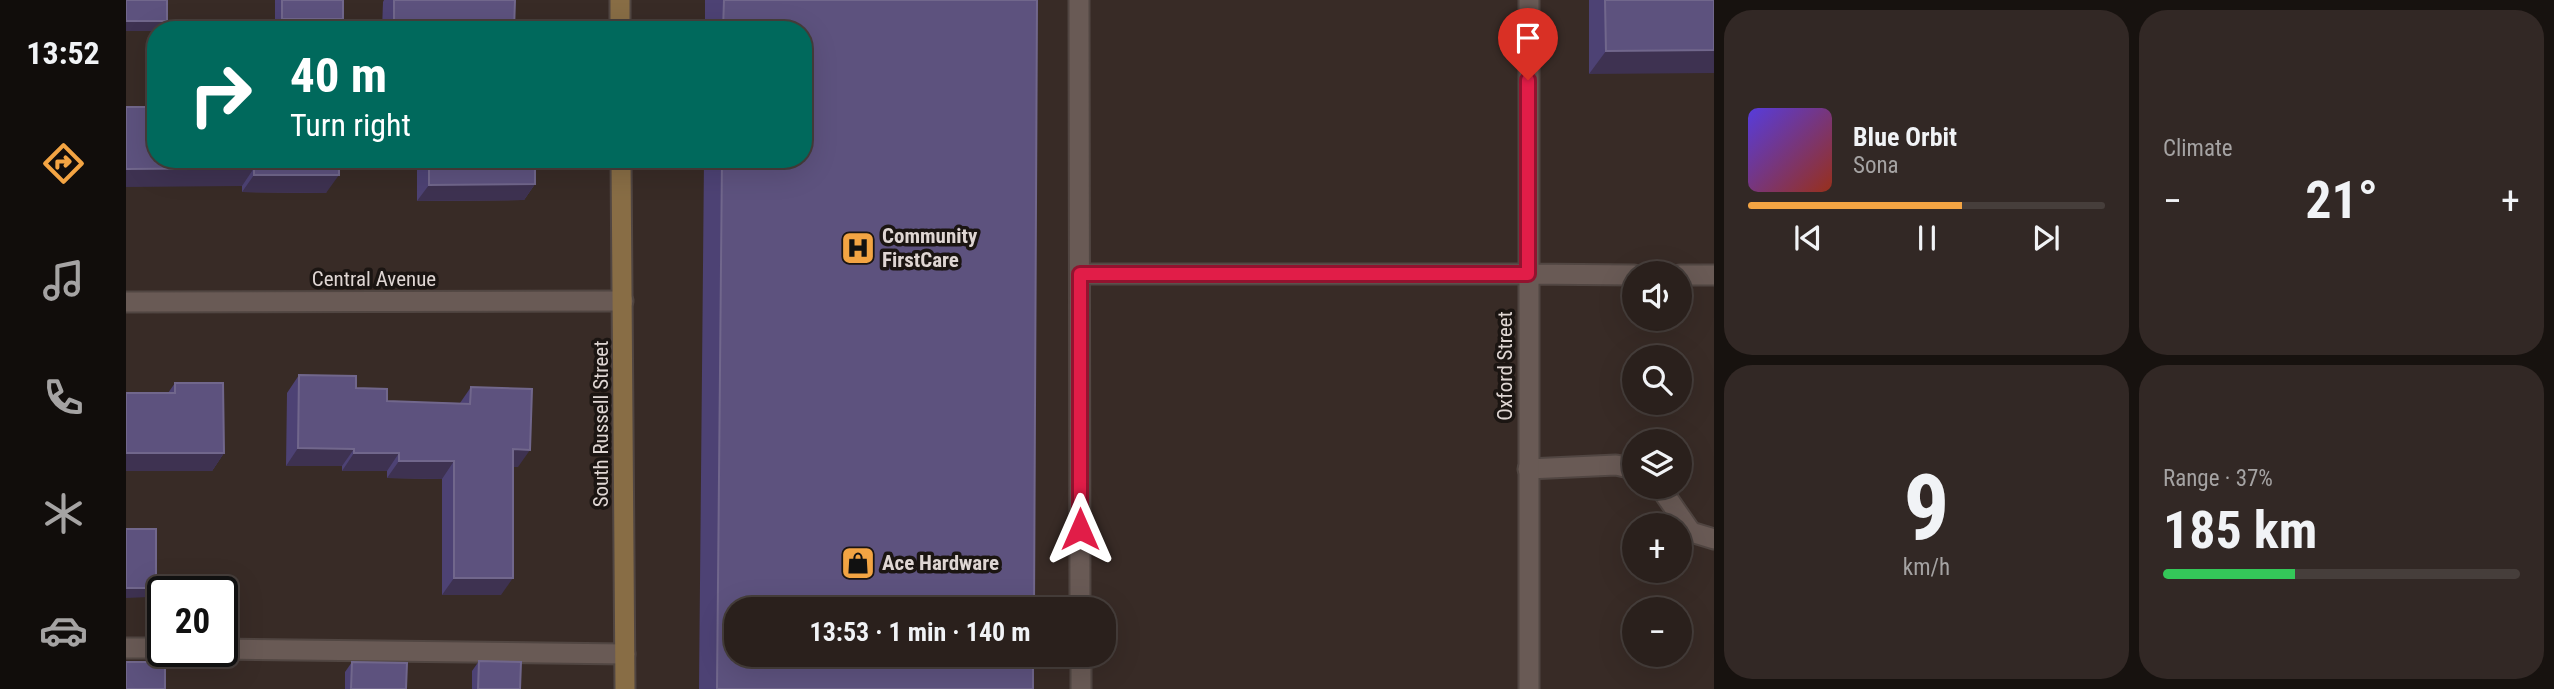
<!DOCTYPE html>
<meta charset="utf-8">
<style>
body{margin:0;font-family:"Roboto Condensed",sans-serif;background:#322825;color:#f1f3f6;height:100vh;display:flex;flex-direction:column;font-size:26px;white-space:nowrap}
*{box-sizing:border-box;margin:0}
p{font-size:23px;color:#a5a3a3}
.icon{flex:none;width:38px;height:38px;fill:none;stroke:currentColor;stroke-width:2;stroke-linecap:round;stroke-linejoin:round}
.map{position:relative;flex:1;overflow:hidden}
.details{display:flex;flex-direction:column;gap:10px;padding:10px;background:#17120f;width:840px}
.details>*{flex:none}
.top-card{position:absolute;left:21px;top:21px;width:665px;height:147px;border-radius:28px;box-shadow:0 7px 28px #0002,0 0 0 2px #463e3b;background:#00695c;color:#fff;overflow:hidden}
.fabs{position:absolute;left:1496px;top:261px;display:grid;gap:14px}
.fabs a{display:grid;place-items:center;width:70px;height:70px;border-radius:50%;background:#2a201c;box-shadow:0 7px 28px #0002,0 0 0 2px #463e3b;font-size:35px}
.speed{position:absolute;left:21px;top:576px;display:flex;gap:14px;font-size:35px;font-weight:700;text-align:center}
.speed>*{display:grid;place-content:center;width:91px;height:91px;border-radius:50%;background:#2a201c;box-shadow:0 7px 28px #0002,0 0 0 2px #463e3b;line-height:1}
.speed .limit{border:4px solid #111;border-radius:10px;background:#fff;color:#111}
.pin{position:absolute;display:grid;place-items:center;width:60px;height:60px;color:#fff;margin:-72px -30px;border-radius:50% 50% 50% 0;rotate:-45deg;box-shadow:0 0 7px #0007}
.pin .icon{rotate:45deg}
.me{position:absolute;width:77px;margin:-38px;rotate:0deg;stroke-linejoin:round;filter:drop-shadow(0 0 5px #0008)}
.turn{display:flex;align-items:center;gap:24px;height:147px;padding:0 28px;font-size:32px}
.turn .icon{width:91px;height:91px;stroke-width:2.5}
.turn b{display:block;font-size:49px;line-height:60px}
.big{font-size:52px;font-weight:700;line-height:1.1}
.details .card{flex:1;display:flex;flex-direction:column;justify-content:center;gap:10px;min-width:0;padding:0 24px;border-radius:28px;background:#322825}
.details .dial{align-items:center;gap:0}
.dial b{font-size:91px;line-height:1}
.song{display:flex;align-items:center;gap:21px}
.cover{width:84px;height:84px;border-radius:10px;background:linear-gradient(135deg,hsl(250 70% 55%),hsl(10 70% 35%))}
.played{height:7px;border-radius:4px;background:linear-gradient(90deg,#f3a443 60%,#463e3b 60%)}
.keys{display:flex;justify-content:space-around;direction:ltr}
.heat{display:flex;justify-content:space-between;align-items:center;font-size:38px;direction:ltr}
.charge{height:10px;border-radius:5px;background:linear-gradient(90deg,#34c759 37%,#463e3b 0)}
.details .tiles{flex:1;display:grid;gap:10px;grid-template-columns:repeat(2,1fr)}
.trip{position:absolute;left:598px;top:597px;width:392px;height:70px;border-radius:28px;background:#2a201c;box-shadow:0 7px 28px #0002,0 0 0 2px #463e3b;font-weight:700;line-height:70px;text-align:center}
main{display:flex;flex:1;min-height:0}
.dock{display:flex;flex-direction:column;width:126px;justify-content:space-around;align-items:center;background:#110d0b;color:#a5a3a3}
.dock .icon{width:49px;height:49px}
.dock .selected{color:#f3a443}
.dock b{font-size:32px;color:#f1f3f6}
.map>svg:first-child{display:block}
.lines{fill:none;stroke-linecap:round;stroke-linejoin:round}
.service-casing{stroke:#514642;stroke-width:23}
.minor-casing{stroke:#514642;stroke-width:23}
.secondary-casing{stroke:#514642;stroke-width:23}
.service{stroke:#695a55;stroke-width:19}
.minor{stroke:#695a55;stroke-width:19}
.secondary{stroke:#886d45;stroke-width:19}
.wall{fill:#4d4274}
.shaded-wall{fill:#3e3251}
.building{fill:#5d527e;stroke:#71678c;stroke-width:2}
.route-casing{stroke:#92132f;stroke-width:18}
.route{stroke:#e11d48;stroke-width:12}
.labels{text-anchor:middle;dominant-baseline:central;stroke-width:7;stroke-linejoin:round;paint-order:stroke}
.poi-label{font-size:21px;font-weight:bold;fill:#dfd6d3;stroke:#1b1512;text-anchor:start}
.street-label{font-size:21px;fill:#dfd6d3;stroke:#1b1512}
</style>
<main>
<nav class="dock">
<b>13:52</b>
<svg class="icon selected" aria-label="directions" viewBox="0 0 24 24"><path d="M12 3l9 9-9 9-9-9zM9 14v-3h6M13 9l2 2-2 2"/></svg>
<svg class="icon" aria-label="music" viewBox="0 0 24 24"><path d="M9 18V5l10-2v13"/><circle cx="6" cy="18" r="3"/><circle cx="16" cy="16" r="3"/></svg>
<svg class="icon" aria-label="phone" viewBox="0 0 24 24"><path d="M5 4h4l2 5-3 2q2 4 5 5l2-3 5 2v4C11 20 4 13 5 4z"/></svg>
<svg class="icon" aria-label="climate" viewBox="0 0 24 24"><path d="M12 3v18M4 7l16 10M4 17L20 7"/></svg>
<svg class="icon" aria-label="car" viewBox="0 0 24 24"><path d="M5 17H2v-5l4-1 3-4h7l3 4 3 1v5h-3M9 17h6M6 11h13"/><circle cx="7" cy="17" r="2"/><circle cx="17" cy="17" r="2"/></svg>
</nav>
<div class="map">
<svg width="1588" height="689" viewBox="0 0 1588 689">
<rect width="100%" height="100%" fill="#382b26"/>
<g class="lines">
<g class="service-casing">
<path id="service" d="M 953,0 L 954,609
M 954,274 L 1402,274
M 1402,469 L 1490,465 L 1508,469
M 1533,486 L 1565,532 L 1588,539
M 0,648 L 37,648
M 96,649 L 499,654
M 955,654 L 955,689"/>
</g>
<g class="minor-casing">
<path id="minor" d="M 1403,0 L 1403,689
M 1402,274 L 1508,275
M 1554,275 L 1588,275
M 0,302 L 497,301"/>
</g>
<g class="secondary-casing">
<path id="secondary" d="M 494,0 L 494,30
M 495,159 L 499,689"/>
</g>
<use href="#service" class="service"/>
<use href="#minor" class="minor"/>
<use href="#secondary" class="secondary"/>
</g>
<path class="wall" d="M 149,0 L 217,0 L 211,29 L 149,29 Z
M 258,0 L 389,0 L 388,30 L 256,30 L 257,2 Z
M 579,0 L 911,0 L 907,689 L 573,689 L 578,159 L 677,159 L 677,30 L 579,30 Z
M 1463,0 L 1588,0 L 1463,74 Z
M 0,107 L 213,159 L 200,193 L 116,192 L 116,186 Z
M 291,159 L 409,159 L 409,184 L 398,200 L 291,201 Z
M 173,375 L 230,388 L 261,401 L 334,403 L 345,387 L 392,467 L 387,467 L 375,595 L 316,595 L 316,479 L 261,478 L 261,471 L 216,471 L 216,466 L 160,466 L 161,393 Z
M 49,383 L 98,453 L 86,471 L 0,471 L 42,393 Z
M 353,661 L 394,689 L 346,689 L 346,671 Z
M 226,662 L 280,689 L 219,689 L 219,672 Z"/>
<path class="shaded-wall" d="M 156,19 L 217,19 L 211,29 L 149,29 Z
M 0,21 L 41,21 L 35,30 L 30,30 L 30,31 L 0,31 Z
M 1588,50 L 1588,73 L 1463,74 L 1480,51 Z
M 128,168 L 116,186 L 0,187 L 0,169 Z
M 128,175 L 213,175 L 200,193 L 116,192 Z
M 409,184 L 398,200 L 291,201 L 303,185 Z
M 172,448 L 228,449 L 216,466 L 160,466 Z
M 387,449 L 404,450 L 392,467 L 375,467 Z
M 0,453 L 98,453 L 86,471 L 0,471 Z
M 228,453 L 273,453 L 261,471 L 216,471 Z
M 273,461 L 328,461 L 316,479 L 261,478 Z
M 328,578 L 387,578 L 375,595 L 316,595 Z
M 0,588 L 30,588 L 24,597 L 0,598 Z"/>
<path class="building" d="M 0,0 L 41,0 L 41,21 L 0,21 Z
M 156,0 L 217,0 L 217,19 L 156,19 Z
M 268,0 L 389,0 L 388,30 L 268,30 Z
M 598,0 L 911,0 L 908,609 L 611,609 L 611,654 L 907,654 L 907,689 L 591,689 L 596,159 L 677,159 L 677,30 L 597,30 Z
M 1479,0 L 1588,0 L 1588,50 L 1480,51 Z
M 0,107 L 30,107 L 30,159 L 213,159 L 213,175 L 128,175 L 128,168 L 0,169 Z
M 303,159 L 409,159 L 409,184 L 303,185 Z
M 173,375 L 230,376 L 230,388 L 261,389 L 261,401 L 344,404 L 345,387 L 406,389 L 404,450 L 387,449 L 387,578 L 328,578 L 328,461 L 273,461 L 273,453 L 228,453 L 228,449 L 172,448 Z
M 49,383 L 97,383 L 98,453 L 0,453 L 0,393 L 49,393 Z
M 0,529 L 30,529 L 30,588 L 0,588 Z
M 353,661 L 395,662 L 394,689 L 352,689 Z
M 0,662 L 39,662 L 39,689 L 0,689 Z
M 226,662 L 281,663 L 280,689 L 225,689 Z"/>
<g class="lines">
<g class="route-casing">
<path id="route" d="M 954,529 L 954,274 L 1402,274 L 1402,80"/>
</g>
<use href="#route" class="route"/>
</g>
<defs>
<g id="hospital-square" transform="scale(1.75)"><rect x="-9" y="-9" width="18" height="18" rx="4" fill="#f3a443" stroke="#1b1512"/><path d="M-5-5h3v3.5h4V-5h3V5h-3V1.5h-4V5h-3Z" fill="#111"/></g>
<g id="shop-square" transform="scale(1.75)"><rect x="-9" y="-9" width="18" height="18" rx="4" fill="#f3a443" stroke="#1b1512"/><path d="M-5-2.5h2.3a2.7 3.5 0 0 1 5.4 0H5L5.5 6h-11ZM-1.5-2.5h3a1.5 2.3 0 0 0-3 0Z" fill="#111"/></g>
</defs>
<g fill-rule="evenodd">
<use href="#hospital-square" x="732" y="248"/>
<use href="#shop-square" x="732" y="563"/>
</g>
<g class="labels">
<g class="poi-label">
<text x="756" y="236">Community<tspan x="756" dy="24">FirstCare</tspan></text>
<text x="756" y="563">Ace Hardware</text>
</g>
<g class="street-label">
<text x="248" y="279">Central Avenue</text>
<text transform="translate(1379 366) rotate(-90)">Oxford Street</text>
<text transform="translate(475 424) rotate(-90)">South Russell Street</text>
</g>
</g>
</svg>
<div class="fabs">
<a><svg class="icon" aria-label="sound" viewBox="0 0 24 24"><path d="M4 9h4l5-4v14l-5-4H4zM17 9q2 3 0 6"/></svg></a>
<a><svg class="icon" aria-label="search" viewBox="0 0 24 24"><circle cx="10" cy="10" r="6"/><path d="M15 15l6 6"/></svg></a>
<a><svg class="icon" aria-label="layers" viewBox="0 0 24 24"><path d="M12 4l9 5-9 5-9-5zM3 14l9 5 9-5"/></svg></a>
<a>+</a>
<a>−</a>
</div>
<div class="speed"><div class="limit">20</div></div>
<div class="pin" style="left:1402px;top:80px;background:#d93025"><svg class="icon" aria-label="arrive" viewBox="0 0 24 24"><path d="M6 21V4h12l-3 4 3 4H6"/></svg></div>
<svg class="me" style="left:954px;top:529px" viewBox="-20 -20 40 40"><path d="M0-17L14 15 0 8-14 15z" fill="#e11d48" stroke="#fff" stroke-width="4"/></svg>
<div class="trip">13:53 · 1 min · 140 m</div>
<div class="top-card">
<div class="turn"><svg class="icon" aria-label="right" viewBox="0 0 24 24"><path d="M7 20v-9h11M14 6l5 5-5 5"/></svg><div><b>40 m</b>Turn right</div></div>
</div>
</div>
<section class="details">
<div class="tiles">
<div class="card">
<div class="song"><i class="cover"></i><div><b>Blue Orbit</b><p>Sona</p></div></div>
<div class="played"></div>
<div class="keys"><svg class="icon" aria-label="previous" viewBox="0 0 24 24"><path d="M18 5L8 12l10 7zM5 5v14"/></svg><svg class="icon" aria-label="pause" viewBox="0 0 24 24"><path d="M8 5v14M16 5v14"/></svg><svg class="icon" aria-label="next" viewBox="0 0 24 24"><path d="M6 5l10 7-10 7zM19 5v14"/></svg></div>
</div>
<div class="card"><p>Climate</p>
<div class="heat"><a>−</a><b class="big">21°</b><a>+</a></div>
</div>
<div class="card dial"><b>9</b><p>km/h</p></div>
<div class="card"><p>Range · 37%</p><b class="big">185 km</b><div class="charge"></div></div>
</div>
</section>
</main>
